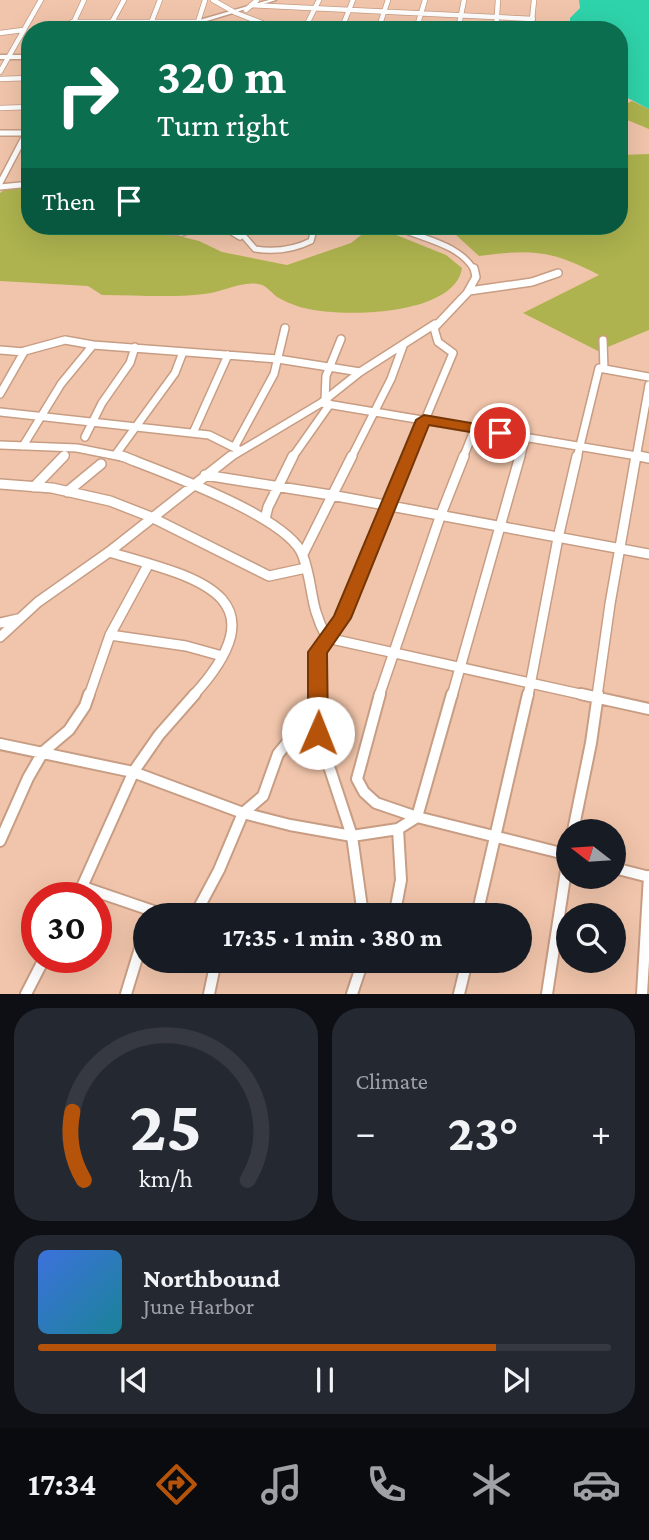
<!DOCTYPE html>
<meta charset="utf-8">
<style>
body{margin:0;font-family:"Crimson Pro",serif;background:#242831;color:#f1f3f6;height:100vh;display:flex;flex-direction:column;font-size:26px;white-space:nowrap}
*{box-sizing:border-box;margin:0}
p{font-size:23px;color:#9ea1a6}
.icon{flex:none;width:38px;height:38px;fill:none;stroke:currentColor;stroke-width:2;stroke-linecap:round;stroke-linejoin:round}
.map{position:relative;height:994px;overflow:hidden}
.panel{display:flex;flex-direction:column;gap:14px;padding:14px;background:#0d0f14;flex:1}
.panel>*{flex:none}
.top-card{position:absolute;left:21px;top:21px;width:607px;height:214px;border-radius:28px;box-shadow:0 7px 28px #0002;background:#0b6e4f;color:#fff;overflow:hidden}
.needle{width:46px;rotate:287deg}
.controls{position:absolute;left:556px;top:819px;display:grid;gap:14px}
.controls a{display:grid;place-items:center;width:70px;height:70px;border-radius:50%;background:#171b24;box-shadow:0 7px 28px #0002;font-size:35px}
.speed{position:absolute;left:21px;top:882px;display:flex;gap:14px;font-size:35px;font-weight:700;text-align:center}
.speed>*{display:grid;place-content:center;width:91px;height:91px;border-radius:50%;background:#171b24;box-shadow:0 7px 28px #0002;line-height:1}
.speed .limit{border:10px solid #d22;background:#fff;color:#111}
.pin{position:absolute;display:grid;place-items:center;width:60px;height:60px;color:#fff;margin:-30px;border:4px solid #fff;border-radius:50%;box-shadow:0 2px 7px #0007}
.me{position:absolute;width:77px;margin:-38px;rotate:1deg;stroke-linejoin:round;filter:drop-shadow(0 0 5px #0008)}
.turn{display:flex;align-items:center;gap:24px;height:147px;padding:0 21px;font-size:32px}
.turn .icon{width:91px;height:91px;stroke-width:2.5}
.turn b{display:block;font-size:49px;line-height:60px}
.then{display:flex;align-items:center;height:66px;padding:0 21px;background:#0003;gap:14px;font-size:26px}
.big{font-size:52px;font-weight:700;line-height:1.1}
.panel .card{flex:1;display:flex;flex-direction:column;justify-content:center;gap:10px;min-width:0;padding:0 24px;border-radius:28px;background:#242831}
.panel .dial{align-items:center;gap:0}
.dial svg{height:182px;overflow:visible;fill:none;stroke:#363941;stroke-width:7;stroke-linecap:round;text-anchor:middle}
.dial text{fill:#f1f3f6;stroke:none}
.song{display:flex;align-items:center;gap:21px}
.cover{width:84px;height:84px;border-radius:10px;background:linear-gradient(135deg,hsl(220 70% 55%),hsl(190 70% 35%))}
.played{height:7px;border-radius:4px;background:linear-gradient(90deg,#b45309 80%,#363941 80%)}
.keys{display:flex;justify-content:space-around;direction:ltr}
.heat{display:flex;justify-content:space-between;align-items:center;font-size:38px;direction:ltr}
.panel .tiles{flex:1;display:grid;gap:14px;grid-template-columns:1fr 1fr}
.card:last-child{grid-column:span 2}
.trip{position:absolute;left:133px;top:903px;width:399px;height:70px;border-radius:35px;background:#171b24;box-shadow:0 7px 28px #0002;font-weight:700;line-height:70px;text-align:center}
.tab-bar{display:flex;height:112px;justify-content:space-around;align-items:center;background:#090b0e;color:#9ea1a6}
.tab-bar .icon{width:49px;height:49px}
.tab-bar .on{color:#b45309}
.tab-bar b{font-size:32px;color:#f1f3f6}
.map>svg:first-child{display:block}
.green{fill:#aeb34f}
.water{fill:#2fd3ab}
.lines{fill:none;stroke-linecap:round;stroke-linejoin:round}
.minor-far4-casing{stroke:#c79d84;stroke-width:6}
.minor-far3-casing{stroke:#c79d84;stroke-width:8}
.minor-far2-casing{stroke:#c79d84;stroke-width:10}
.minor-far1-casing{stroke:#c79d84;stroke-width:12}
.minor-casing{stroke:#c79d84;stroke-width:14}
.tertiary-casing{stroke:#c79d84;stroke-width:3}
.minor-far4{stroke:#fff;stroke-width:4.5}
.minor-far3{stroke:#fff;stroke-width:5}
.minor-far2{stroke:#fff;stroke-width:7}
.minor-far1{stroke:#fff;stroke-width:9}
.minor{stroke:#fff;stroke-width:10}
.tertiary{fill:#fff;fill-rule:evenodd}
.route{fill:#b45309;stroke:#753606;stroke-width:2}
</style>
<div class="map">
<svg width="649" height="994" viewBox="0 0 649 994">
<rect width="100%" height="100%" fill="#f1c5ab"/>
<path class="green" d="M 632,101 L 649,109 L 649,129 L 620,117 L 620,107 Z
M 649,154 L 649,330 L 598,351 L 523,313 L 599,275 C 552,250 531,249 479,256 L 455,234 L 490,226 L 620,226 L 620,155 Z
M 30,185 L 30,226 L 114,226 L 140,232 L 171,234 L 199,241 L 222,252 L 287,265 L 351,243 L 365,232 L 389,232 L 446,255 L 462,268 C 455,316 342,318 304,308 C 296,306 286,302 279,298 C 273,295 268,287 262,285 C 245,279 221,293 204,294 C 171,298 136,295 102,295 L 88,286 L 0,281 L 0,193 L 7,188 Z"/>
<path class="water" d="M 579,0 L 649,0 L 649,109 L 620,94 L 620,30 L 573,30 L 570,25 L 570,18 L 580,8 Z"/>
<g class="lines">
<g class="minor-far4-casing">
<path id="minor-far4" d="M 213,0 L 236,13 L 280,30
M 251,5 L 533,19
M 246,10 L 257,0
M 72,22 L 198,22 L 205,0
M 112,22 L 124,0
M 151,23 L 160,0
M 197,28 L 247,30
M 70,30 L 84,0
M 304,30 L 319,0
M 341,30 L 353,0
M 378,30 L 388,0
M 416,30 L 425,0
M 458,30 L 464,0
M 496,30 L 498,0
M 531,30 L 534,0
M 0,33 L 23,30
M 0,72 L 41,0
M 0,79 L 30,78
M 0,108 L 30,107"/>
</g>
<g class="minor-far3-casing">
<path id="minor-far3" d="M 0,133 L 27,133
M 0,183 L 30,126
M 0,187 L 30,184
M 126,226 L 182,233 L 202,226
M 222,226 L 240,237
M 235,226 L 255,249 C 275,252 293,250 311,241 L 315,226
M 395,226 C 420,239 459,243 474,270"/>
</g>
<g class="minor-far2-casing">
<path id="minor-far2" d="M 467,293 L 476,277 L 474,268
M 603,340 L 604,369
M 0,350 L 24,352 L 0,394
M 21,352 L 65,340 L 93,345
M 325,400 L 326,376 L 341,339
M 321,403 L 649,458
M 0,412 L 209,435 L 239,450
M 193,433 L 228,355
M 85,437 L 102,403 L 130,363 L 135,347
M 0,445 L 77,448 L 127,458
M 23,446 L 61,384 L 93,345 L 278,359 L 360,372
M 235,446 L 274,374 L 285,328
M 116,454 L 175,373 L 183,352
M 62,458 L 65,455
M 229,458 L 321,403 L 360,372 L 435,324
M 292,458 L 330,404
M 351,458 L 391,379 L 403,346
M 409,458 L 453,353 L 438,342 L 434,328 L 469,291 L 532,282 L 558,273
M 463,458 L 475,428
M 520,458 L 526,437
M 577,458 L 599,368 L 649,377
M 636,458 L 649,385"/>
</g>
<g class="minor-far1-casing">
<path id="minor-far1" d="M 122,456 C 162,472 290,517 303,556 C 314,587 309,606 327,638 L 589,696
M 639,456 L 649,458
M 205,475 L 331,495 L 649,554
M 0,484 L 52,488 L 110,501 L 151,517 L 269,576 L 306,568
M 34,487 L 64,456
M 67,492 L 101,464
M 265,519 L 268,507 L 293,456
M 109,552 C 194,577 286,594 193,696
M 303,554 L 352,456
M 0,623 L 18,619
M 110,635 L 186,646 L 222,656
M 0,637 L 38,602 L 109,552 L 231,456
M 89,696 L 110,635 L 148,565
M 318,696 L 317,652 L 342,618 L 410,456
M 379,696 L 440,517 L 464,456
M 452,696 L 520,456
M 528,696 L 558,538 L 577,456
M 597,696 L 610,604 L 636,456"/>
</g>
<g class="minor-casing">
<path id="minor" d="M 318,694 L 318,733 L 352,836 L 363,915
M 380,694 L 357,779 L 364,792 L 376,803 L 417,817 L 569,855
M 581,694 L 649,709
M 0,744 L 133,772 L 243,813 L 290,825 L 352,836 L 398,829
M 573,831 L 591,743 L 598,694
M 0,841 L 28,778 L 43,752 L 69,730 L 85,706 L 89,694
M 614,868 L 649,877
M 83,887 L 165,915
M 77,898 L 134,771 L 159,735 L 195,694
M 195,915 L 219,870 L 243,813 L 263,796 L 278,754 L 287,743 L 318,733
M 392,915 L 395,912 L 401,880 L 398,829 L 417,817 L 452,694
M 477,915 L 528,694
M 26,994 L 45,957
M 126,994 L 145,932
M 209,994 L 216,961
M 352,994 L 363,961
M 459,994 L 467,961
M 547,994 L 569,851
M 642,994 L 649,876"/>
</g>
<g class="tertiary-casing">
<path id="tertiary" d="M 269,0 L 276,0 L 200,23 L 199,30 L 194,30 L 196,21 Z
M 0,55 L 30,55 L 30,59 L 0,59 Z"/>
</g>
<use href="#minor-far4" class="minor-far4"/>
<use href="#minor-far3" class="minor-far3"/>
<use href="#minor-far2" class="minor-far2"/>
<use href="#minor-far1" class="minor-far1"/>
<use href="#minor" class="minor"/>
<use href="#tertiary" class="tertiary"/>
</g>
<path class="route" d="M 424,415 L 500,428 L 508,433 L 500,437 L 429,425 L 351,618 L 327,653 L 328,733 L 325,739 L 318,741 L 311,739 L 308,733 L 308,652 L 334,616 L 416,420 Z"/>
</svg>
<div class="controls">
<a><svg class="needle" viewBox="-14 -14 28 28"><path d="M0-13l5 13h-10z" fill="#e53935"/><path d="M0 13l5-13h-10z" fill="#9ea1a6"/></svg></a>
<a><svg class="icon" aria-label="search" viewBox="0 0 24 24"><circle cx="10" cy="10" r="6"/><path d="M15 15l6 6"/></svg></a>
</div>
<div class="speed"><div class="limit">30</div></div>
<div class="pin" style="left:500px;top:433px;background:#d93025"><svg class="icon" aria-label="arrive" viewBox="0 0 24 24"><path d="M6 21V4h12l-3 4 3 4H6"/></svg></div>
<svg class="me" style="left:318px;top:733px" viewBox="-20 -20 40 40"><circle r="19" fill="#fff"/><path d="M0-13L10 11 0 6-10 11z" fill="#b45309"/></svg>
<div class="trip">17:35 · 1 min · 380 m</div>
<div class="top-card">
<div class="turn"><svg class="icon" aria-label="right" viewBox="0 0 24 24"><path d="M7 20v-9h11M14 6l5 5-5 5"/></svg><div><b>320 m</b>Turn right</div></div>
<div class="then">Then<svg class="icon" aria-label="arrive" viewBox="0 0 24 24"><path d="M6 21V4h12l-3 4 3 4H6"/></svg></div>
</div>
</div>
<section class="panel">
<div class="tiles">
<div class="card dial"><svg viewBox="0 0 100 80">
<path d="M14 69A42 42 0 1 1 86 69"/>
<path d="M14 69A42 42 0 0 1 9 39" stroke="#b45309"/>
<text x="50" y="56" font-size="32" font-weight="700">25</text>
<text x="50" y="72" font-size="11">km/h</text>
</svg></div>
<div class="card"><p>Climate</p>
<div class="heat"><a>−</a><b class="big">23°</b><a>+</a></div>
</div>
<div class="card">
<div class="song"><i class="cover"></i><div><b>Northbound</b><p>June Harbor</p></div></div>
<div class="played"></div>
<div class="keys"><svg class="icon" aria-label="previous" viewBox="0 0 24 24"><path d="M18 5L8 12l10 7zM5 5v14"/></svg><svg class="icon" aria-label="pause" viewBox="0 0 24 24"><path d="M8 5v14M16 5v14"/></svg><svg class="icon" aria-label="next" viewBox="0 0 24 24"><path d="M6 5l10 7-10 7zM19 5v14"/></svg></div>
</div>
</div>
</section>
<nav class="tab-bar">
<b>17:34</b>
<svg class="icon on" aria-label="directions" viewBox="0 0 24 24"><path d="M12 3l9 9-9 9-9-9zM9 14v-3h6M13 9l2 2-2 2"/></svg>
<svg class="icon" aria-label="music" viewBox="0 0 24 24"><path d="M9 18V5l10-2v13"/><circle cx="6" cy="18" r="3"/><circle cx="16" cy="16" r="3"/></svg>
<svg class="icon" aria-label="phone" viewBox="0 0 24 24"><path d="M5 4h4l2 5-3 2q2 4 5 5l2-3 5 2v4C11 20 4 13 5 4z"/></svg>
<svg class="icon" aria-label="climate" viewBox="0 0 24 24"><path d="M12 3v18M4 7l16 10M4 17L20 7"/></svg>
<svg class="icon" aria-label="car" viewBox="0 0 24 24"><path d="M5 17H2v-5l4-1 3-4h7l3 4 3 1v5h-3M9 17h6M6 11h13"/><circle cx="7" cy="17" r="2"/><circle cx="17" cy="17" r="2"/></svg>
</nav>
